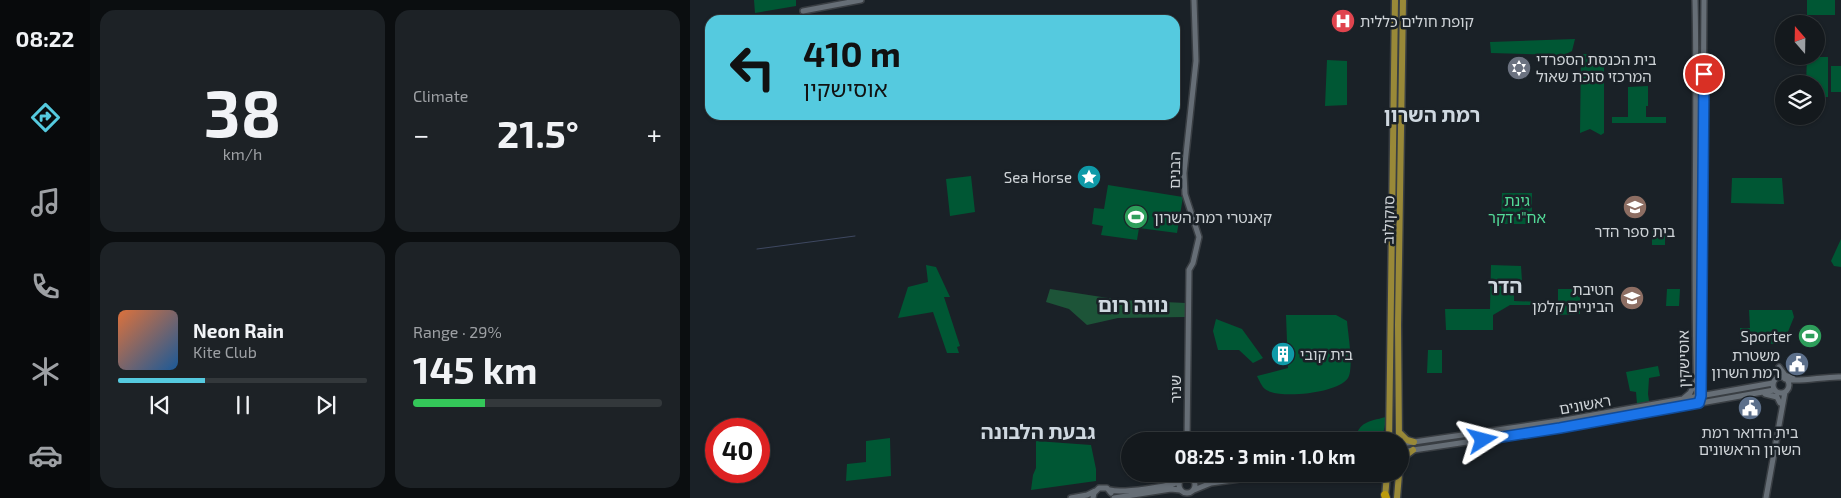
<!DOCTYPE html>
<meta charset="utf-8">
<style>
body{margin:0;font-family:"Exo 2","Noto Sans Hebrew",sans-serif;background:#1d2226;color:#f1f3f6;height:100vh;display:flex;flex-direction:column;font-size:19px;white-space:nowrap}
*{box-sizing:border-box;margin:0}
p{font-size:16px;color:#9da0a4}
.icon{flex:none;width:28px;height:28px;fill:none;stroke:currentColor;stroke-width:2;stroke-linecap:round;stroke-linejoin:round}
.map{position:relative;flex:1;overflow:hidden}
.sheet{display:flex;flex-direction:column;gap:10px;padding:10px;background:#0b0e10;width:600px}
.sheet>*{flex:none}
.banner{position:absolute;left:15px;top:15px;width:475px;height:105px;border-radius:15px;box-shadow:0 1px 4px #0004,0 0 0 1px #33383b;background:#55cadf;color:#111;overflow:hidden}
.needle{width:32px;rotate:340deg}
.buttons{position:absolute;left:1085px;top:15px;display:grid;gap:10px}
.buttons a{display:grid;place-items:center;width:50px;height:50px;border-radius:50%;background:#14191d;box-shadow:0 1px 4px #0004,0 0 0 1px #33383b;font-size:25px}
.speed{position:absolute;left:15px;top:418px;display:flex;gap:10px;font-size:25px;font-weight:700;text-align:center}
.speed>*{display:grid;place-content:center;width:65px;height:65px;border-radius:50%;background:#14191d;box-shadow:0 1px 4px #0004,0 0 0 1px #33383b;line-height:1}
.speed .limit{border:8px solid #d22;background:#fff;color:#111}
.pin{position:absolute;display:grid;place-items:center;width:42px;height:42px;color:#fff;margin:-21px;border:2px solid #fff;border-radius:50%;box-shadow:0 1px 5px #0007}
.me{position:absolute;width:55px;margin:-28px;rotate:81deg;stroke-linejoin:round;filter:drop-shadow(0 0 4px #0008)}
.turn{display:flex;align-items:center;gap:18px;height:105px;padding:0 15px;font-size:22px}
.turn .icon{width:65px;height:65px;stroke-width:2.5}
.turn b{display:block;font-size:35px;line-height:42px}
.big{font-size:38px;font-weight:700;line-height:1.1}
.sheet .widget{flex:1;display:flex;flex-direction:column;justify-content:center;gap:8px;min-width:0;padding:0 18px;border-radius:15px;background:#1d2226}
.sheet .dial{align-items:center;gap:0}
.dial b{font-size:65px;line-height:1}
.song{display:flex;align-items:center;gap:15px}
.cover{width:60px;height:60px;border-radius:8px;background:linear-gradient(135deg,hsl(20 70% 55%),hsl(210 70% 35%))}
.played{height:5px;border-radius:2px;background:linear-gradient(90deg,#55cadf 35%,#33383b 35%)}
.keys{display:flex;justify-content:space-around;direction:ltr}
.heat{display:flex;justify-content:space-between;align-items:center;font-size:28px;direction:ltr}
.charge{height:8px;border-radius:4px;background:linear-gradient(90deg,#34c759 29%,#33383b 0)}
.sheet .tiles{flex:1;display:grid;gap:10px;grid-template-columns:repeat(2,1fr)}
.trip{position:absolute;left:431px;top:432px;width:288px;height:50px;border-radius:25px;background:#14191d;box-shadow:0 1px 4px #0004,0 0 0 1px #33383b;font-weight:700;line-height:50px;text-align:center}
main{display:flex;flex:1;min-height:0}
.tab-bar{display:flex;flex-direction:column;width:90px;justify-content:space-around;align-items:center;background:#080a0c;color:#9da0a4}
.tab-bar .icon{width:35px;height:35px}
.tab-bar .active{color:#55cadf}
.tab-bar b{font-size:22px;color:#f1f3f6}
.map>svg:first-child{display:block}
.green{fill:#005734}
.forest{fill:#1d5438}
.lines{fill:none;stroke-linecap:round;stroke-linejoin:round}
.stream{stroke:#3e4861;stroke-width:1}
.tertiary-casing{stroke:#393e43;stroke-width:8}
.primary-casing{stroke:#393e43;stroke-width:9}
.motorway-casing{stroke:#393e43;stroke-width:10}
.tertiary{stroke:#666e76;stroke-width:5}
.primary{stroke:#998938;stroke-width:6}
.motorway{stroke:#bb9b0e;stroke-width:8}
.route-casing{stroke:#114b97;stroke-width:12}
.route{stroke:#1a73e8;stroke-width:9}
.labels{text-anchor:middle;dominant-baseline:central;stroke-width:5;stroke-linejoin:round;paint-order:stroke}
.poi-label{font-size:15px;fill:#ced3d7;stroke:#1a2127;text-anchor:start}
.street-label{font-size:15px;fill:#ced3d7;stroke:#1a2127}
.park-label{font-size:15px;fill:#53dd99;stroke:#1a2127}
.district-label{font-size:20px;font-weight:bold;fill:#cfd8e0;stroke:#1a2127}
</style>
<main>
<nav class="tab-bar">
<b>08:22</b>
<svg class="icon active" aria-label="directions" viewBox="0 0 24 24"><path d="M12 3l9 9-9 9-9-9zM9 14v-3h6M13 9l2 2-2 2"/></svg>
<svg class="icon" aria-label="music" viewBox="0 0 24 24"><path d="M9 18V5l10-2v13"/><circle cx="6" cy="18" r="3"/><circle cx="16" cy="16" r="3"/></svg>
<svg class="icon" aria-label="phone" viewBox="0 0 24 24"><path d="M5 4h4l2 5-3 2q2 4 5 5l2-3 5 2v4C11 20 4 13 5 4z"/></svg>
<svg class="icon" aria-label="climate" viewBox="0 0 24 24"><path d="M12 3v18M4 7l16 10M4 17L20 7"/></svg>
<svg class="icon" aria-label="car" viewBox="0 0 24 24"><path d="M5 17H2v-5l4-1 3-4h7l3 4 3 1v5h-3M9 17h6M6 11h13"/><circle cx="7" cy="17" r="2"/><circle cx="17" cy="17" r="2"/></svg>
</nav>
<section class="sheet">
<div class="tiles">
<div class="widget dial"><b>38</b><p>km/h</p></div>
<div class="widget"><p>Climate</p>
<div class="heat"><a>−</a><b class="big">21.5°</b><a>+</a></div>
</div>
<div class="widget">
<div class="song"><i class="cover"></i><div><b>Neon Rain</b><p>Kite Club</p></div></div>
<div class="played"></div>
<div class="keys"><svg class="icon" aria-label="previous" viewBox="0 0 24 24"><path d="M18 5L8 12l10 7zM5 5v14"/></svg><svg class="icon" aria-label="pause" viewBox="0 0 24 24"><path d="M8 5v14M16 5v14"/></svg><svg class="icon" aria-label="next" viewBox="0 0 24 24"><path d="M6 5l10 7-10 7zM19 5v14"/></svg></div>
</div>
<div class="widget"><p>Range · 29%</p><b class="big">145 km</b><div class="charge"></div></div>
</div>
</section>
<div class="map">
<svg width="1151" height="498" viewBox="0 0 1151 498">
<rect width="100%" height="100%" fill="#1a2127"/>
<path class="green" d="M 64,0 L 106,0 L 106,6 L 65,13 Z
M 1117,0 L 1145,0 L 1145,15 L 1117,15 Z
M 885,39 L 882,51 L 874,55 L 801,53 L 800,42 Z
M 891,54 L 914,54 L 914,133 L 911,135 L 900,129 L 890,133 Z
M 1117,57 L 1138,57 L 1138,97 L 1126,97 L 1126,84 L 1116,84 Z
M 637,60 L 657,61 L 657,105 L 635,106 Z
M 1141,66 L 1151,66 L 1151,92 L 1141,92 Z
M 958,86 L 958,106 L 956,106 L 956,117 L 976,117 L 976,123 L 922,123 L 922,117 L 938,117 L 938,87 Z
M 281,176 L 285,212 L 260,216 L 256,179 Z
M 1042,178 L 1092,178 L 1094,204 L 1041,203 Z
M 418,185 L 493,197 L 487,233 L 449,228 L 447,240 L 411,235 L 413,226 L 402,224 L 404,208 L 414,209 Z
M 812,193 L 842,193 L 842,224 L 811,224 Z
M 962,231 L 975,231 L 975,245 L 962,245 Z
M 1151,239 L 1151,268 L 1151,267 L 1144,266 L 1141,261 Z
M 236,265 L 246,267 L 260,297 L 254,297 L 270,346 L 267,347 L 269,353 L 257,353 L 243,312 L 208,318 L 218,287 L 238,282 Z
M 801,265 L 831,266 L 832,281 L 824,281 L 824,301 L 852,302 L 852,305 L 820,305 L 803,315 L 803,330 L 756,330 L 755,309 L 800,309 Z
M 868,289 L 890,289 L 890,314 L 868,315 Z
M 977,289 L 990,289 L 989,306 L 976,306 Z
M 1059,310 L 1102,310 L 1104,317 L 1093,344 L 1050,343 L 1050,328 L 1060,328 Z
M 596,315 L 646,315 L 657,321 C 658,334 664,368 658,378 C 649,393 588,400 575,389 C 572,387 569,380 567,376 L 598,368 Z
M 526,319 L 552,329 L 573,358 L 563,363 L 549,350 L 528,350 L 523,331 Z
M 738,350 L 752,350 L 752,373 L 737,373 Z
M 968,366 L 970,376 L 959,378 L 958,394 L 959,401 L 947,404 L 946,392 L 940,391 L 936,372 Z
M 696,417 C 693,444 690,441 664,441 C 670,421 677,422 696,417 Z
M 200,438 L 201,476 L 156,481 L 157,464 L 176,462 L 176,441 Z
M 346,441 L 401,445 L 406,469 L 406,481 L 341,490 L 343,475 L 346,468 Z"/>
<path class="forest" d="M 360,289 L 431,300 L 496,303 L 495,317 L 428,318 L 397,325 L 379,309 L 356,302 Z"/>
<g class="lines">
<path class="stream" d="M 67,249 L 165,236"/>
<g class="tertiary-casing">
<path id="tertiary" d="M 1005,0 C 1008,132 1002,265 1007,397 L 1009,403
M 113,11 L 171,0
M 1089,367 L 1095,375 L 1103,378
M1083 385a8 8 0 1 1 16 0a8 8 0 1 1-16 0Z
M 1095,379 C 1106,383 1136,376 1151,377
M 1075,394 L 1087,397 L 1090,403
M 994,398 L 1000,393 L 1006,381
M 1010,403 L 1011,396 L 1014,0
M 497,441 L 499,270 L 503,263 L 509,237 L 495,194 L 494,173 L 506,61 L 504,0
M 710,444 L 869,421 L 1083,383
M 710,452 L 870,428 L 1084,390
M489 485a8 8 0 1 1 16 0a8 8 0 1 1-16 0Z
M 503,480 L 554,474
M 420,490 C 432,493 480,487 490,481
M 504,490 L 521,483 L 586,474
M 381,498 L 397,495 L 405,491
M 403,498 L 404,493 L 409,488 L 417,488 L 421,493
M 424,498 L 481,489 L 490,490
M 1076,498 L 1095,392"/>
</g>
<g class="primary-casing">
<path id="primary" d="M 709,432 L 717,440 L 724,442
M 699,441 L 705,0
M 709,441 L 708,325 L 713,0
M 710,465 L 714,457 L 723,450
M 695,498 L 697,474
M 707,498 L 709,474"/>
</g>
<g class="motorway-casing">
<path id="motorway" d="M 695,495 L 696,498"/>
</g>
<use href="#tertiary" class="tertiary"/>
<use href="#primary" class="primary"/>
<use href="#motorway" class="motorway"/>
</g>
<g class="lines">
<g class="route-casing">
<path id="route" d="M 793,440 L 870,428 L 1009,403 L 1011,396 L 1014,74"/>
</g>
<use href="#route" class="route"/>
</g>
<defs>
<g id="hospital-disc" transform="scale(1.25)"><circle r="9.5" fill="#e0444e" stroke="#1a2127"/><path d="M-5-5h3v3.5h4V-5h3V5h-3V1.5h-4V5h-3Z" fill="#fff"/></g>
<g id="synagogue-disc" transform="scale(1.25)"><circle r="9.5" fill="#6b7280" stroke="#1a2127"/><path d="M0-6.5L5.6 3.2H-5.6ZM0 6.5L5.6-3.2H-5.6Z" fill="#fff"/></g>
<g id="sight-disc" transform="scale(1.25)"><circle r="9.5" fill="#0f9aa8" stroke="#1a2127"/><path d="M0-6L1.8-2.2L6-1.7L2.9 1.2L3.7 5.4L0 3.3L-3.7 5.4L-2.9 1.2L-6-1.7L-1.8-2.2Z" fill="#fff"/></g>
<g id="school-disc" transform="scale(1.25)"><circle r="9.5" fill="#8d6e63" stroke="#1a2127"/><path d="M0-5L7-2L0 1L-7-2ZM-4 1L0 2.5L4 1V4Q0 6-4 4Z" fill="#fff"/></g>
<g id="stadium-disc" transform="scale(1.25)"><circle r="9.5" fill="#2e9e5b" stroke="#1a2127"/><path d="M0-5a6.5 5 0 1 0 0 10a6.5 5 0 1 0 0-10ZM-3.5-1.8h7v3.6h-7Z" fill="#fff"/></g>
<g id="building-disc" transform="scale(1.25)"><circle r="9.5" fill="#0f9aa8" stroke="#1a2127"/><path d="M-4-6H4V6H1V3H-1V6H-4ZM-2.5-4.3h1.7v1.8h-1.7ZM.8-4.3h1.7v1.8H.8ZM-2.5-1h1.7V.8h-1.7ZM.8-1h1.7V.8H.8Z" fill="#fff"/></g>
<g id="civic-disc" transform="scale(1.25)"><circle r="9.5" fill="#5c6f8a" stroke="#1a2127"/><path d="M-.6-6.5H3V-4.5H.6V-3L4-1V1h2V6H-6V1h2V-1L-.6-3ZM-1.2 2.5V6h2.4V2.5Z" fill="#fff"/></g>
</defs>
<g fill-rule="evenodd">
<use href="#hospital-disc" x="653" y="21"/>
<use href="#synagogue-disc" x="829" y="68"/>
<use href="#sight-disc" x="399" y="177"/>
<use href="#school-disc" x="945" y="207"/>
<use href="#stadium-disc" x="446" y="217"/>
<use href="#school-disc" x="942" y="298"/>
<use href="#stadium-disc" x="1120" y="336"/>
<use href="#building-disc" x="593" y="354"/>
<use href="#civic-disc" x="1107" y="364"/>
<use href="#civic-disc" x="1060" y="408"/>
</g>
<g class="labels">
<g class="poi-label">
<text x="670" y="21">קופת חולים כללית</text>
<text x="846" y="59">בית הכנסת הספרדי<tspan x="846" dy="17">המרכזי סוכת שאול</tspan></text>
<text x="382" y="177" text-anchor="end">Sea Horse</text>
<text x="464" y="217">קאנטרי רמת השרון</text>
<text x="945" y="231" text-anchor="middle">בית ספר הדר</text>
<text x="924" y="289" text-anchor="end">חטיבת<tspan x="924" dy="17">הביניים קלמן</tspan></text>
<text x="1102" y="336" text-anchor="end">Sporter</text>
<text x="610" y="354">בית קובי</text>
<text x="1090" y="355" text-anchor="end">משטרת<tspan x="1090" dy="17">רמת השרון</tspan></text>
<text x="1060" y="432" text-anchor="middle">בית הדואר רמת<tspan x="1060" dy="17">השרון הראשונים</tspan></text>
</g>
<g class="street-label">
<text transform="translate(484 170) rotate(-89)">הבנים</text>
<text transform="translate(698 220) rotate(-89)">סוקולוב</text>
<text transform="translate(993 359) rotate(-91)">אוסישקין</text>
<text transform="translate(485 389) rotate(-90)">שניר</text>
<text transform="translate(895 404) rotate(-10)">ראשונים</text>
</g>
<g class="park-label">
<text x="827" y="200">גינת<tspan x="827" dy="17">אח"י דקר</tspan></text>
</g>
<g class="district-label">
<text x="742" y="114">רמת השרון</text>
<text x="815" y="285">הדר</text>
<text x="443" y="304">נווה רום</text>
<text x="348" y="431">גבעת הלבונה</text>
</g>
</g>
</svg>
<div class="buttons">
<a><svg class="needle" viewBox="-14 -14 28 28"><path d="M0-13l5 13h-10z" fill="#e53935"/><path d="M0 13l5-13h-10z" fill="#9da0a4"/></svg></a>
<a><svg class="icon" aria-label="layers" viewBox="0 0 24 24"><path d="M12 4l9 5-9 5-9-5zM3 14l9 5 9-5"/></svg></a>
</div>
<div class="speed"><div class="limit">40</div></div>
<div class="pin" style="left:1014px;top:74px;background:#d93025"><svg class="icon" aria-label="arrive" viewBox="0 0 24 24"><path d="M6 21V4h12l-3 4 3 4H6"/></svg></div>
<svg class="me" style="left:793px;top:440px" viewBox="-20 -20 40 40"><path d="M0-17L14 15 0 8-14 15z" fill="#1a73e8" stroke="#fff" stroke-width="4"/></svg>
<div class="trip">08:25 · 3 min · 1.0 km</div>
<div class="banner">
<div class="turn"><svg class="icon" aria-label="left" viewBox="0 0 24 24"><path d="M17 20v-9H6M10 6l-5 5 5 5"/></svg><div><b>410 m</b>אוסישקין</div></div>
</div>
</div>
</main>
